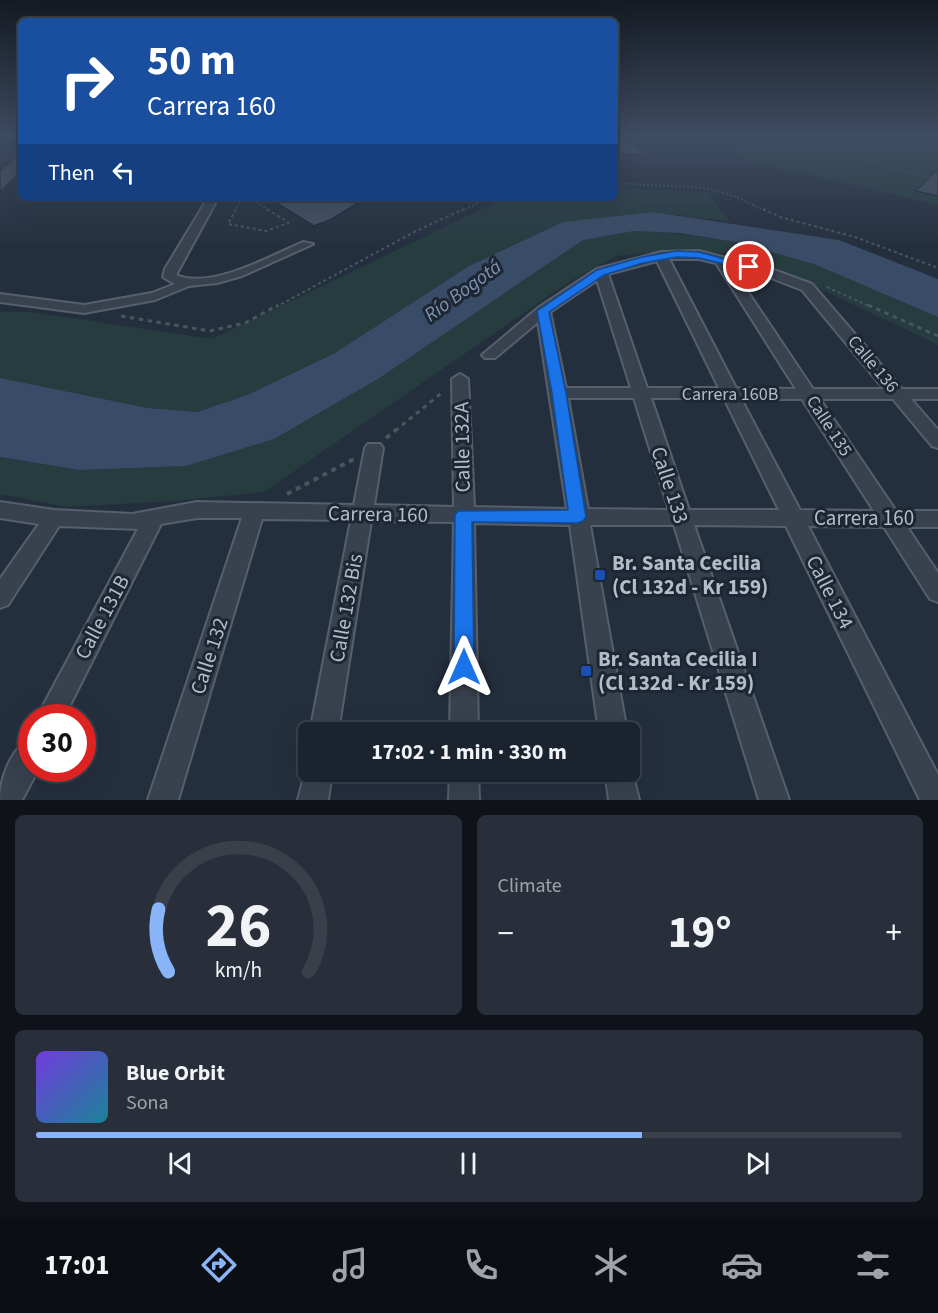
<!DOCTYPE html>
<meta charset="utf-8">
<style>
body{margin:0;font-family:"Source Sans 3",sans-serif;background:#282f3a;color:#f1f3f6;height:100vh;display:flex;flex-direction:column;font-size:22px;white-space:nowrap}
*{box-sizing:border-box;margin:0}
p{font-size:20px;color:#a0a4aa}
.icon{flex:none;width:33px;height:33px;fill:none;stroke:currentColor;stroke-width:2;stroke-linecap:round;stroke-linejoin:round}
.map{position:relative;height:800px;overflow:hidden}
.details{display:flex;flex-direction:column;gap:15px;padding:15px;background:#0f1319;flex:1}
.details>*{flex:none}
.top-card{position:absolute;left:18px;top:18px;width:600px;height:183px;border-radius:9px;box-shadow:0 6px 24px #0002,0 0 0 2px #39404a;background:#1a4fa0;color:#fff;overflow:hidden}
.speed{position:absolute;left:18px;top:704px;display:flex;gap:12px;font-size:30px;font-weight:700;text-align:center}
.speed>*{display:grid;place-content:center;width:78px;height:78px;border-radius:50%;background:#1b232e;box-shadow:0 6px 24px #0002,0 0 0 2px #39404a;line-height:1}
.speed .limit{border:9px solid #d22;background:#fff;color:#111}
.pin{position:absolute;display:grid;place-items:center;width:51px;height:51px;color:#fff;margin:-26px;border:3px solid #fff;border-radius:50%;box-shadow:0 2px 6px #0007}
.me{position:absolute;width:66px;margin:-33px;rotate:0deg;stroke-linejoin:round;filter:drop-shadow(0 0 4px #0008)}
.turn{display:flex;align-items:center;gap:21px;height:126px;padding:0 30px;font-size:27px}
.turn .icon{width:78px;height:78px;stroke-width:2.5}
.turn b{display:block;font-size:42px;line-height:51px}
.then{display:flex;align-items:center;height:57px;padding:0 30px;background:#0003;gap:12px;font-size:22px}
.big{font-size:45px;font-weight:700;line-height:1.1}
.details .widget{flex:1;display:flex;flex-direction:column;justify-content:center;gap:9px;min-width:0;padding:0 21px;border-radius:9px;background:#282f3a}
.details .dial{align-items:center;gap:0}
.dial svg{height:156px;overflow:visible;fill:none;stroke:#39404a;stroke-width:7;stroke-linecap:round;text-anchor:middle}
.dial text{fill:#f1f3f6;stroke:none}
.song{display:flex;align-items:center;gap:18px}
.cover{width:72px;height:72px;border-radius:9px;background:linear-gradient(135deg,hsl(260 70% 55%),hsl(190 70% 35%))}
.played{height:6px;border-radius:3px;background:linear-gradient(90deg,#8ab4f8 70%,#39404a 70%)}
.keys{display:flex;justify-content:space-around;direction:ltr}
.heat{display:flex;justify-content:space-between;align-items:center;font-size:33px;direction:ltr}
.details .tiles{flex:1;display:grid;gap:15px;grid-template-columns:1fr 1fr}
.widget:last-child{grid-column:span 2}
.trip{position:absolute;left:298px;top:722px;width:342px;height:60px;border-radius:9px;background:#1b232e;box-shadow:0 6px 24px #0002,0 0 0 2px #39404a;font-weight:700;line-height:60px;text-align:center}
.menu{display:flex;height:96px;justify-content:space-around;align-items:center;background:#0b0e12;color:#a0a4aa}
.menu .icon{width:42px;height:42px}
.menu .selected{color:#8ab4f8}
.menu b{font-size:27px;color:#f1f3f6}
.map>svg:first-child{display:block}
.green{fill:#263c3f}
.water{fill:#394c67}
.building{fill:#455162;stroke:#1f2835;stroke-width:1.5}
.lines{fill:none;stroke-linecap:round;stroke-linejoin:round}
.minor-casing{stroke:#565f6c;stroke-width:4}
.path-far3{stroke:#44595c;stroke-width:1.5;stroke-dasharray:2 2;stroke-linecap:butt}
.path-far2{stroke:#44595c;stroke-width:2;stroke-dasharray:3 3;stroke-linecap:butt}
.path-far1{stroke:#44595c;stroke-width:3;stroke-dasharray:4.5 4.5;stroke-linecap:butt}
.path{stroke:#44595c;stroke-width:4;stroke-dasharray:5 5;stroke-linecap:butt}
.minor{fill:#38414e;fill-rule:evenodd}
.route{fill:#1a73e8;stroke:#114b97;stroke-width:1.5}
.transit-dot{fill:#1a4fb4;stroke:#1d2633;stroke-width:2}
.labels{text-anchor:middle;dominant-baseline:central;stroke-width:6;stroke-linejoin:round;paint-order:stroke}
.street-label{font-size:18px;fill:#b4bcc9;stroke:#1d2633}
.water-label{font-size:20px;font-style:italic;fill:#7c92b1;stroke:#1d2633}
.near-street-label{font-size:21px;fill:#b4bcc9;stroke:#1d2633}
.near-poi-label{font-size:21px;font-weight:bold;fill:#b4bcc9;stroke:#1d2633;text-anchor:start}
</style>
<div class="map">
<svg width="938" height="800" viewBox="0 0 938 800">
<rect width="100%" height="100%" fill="#242f3e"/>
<path class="green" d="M 726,136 L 938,136 L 938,205 L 738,158 Z
M 615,189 L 707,192 L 729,221 L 653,212 L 563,222 L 469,266 L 335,353 L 247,395 L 197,412 L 148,408 L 0,378 L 0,312 L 30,312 L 212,339 L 505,198 L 615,198 Z
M 634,231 C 668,233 701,236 735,242 C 805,256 873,287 938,317 L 938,345 L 806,282 L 725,253 L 679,250 L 616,256 L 569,282 L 264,492 L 175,501 L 67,507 L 0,494 L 0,457 L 79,470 L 186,466 L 274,439 L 378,379 L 583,240 Z"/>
<path class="water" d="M 653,212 L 839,240 L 938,279 L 938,317 L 814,264 L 736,242 L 679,233 L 634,231 L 583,240 L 378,379 L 274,439 L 186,466 L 79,470 L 0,457 L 0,378 L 148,408 L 197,412 L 247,395 L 335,353 L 469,266 L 563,222 Z"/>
<path class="building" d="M 615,136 L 620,136 L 647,154 L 615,154 Z
M 21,152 L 21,171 L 0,192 L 0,171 Z
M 938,169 L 938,196 L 916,191 Z
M 268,198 L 366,198 L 332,219 L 314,226 Z"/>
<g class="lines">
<g class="minor-casing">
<path id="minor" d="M 208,198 L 218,198 L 176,275 C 212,290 270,256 303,242 L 313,244 L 242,276 L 217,283 L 189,286 L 155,300 L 84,313 L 0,302 L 0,294 L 84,305 L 152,293 L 175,284 L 163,277 L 165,269 Z
M 699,251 L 774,270 L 812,284 L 902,389 L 938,389 L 938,399 L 911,399 L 938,430 L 938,448 L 932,446 L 893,399 L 820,399 L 896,511 L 938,511 L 938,527 L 907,527 L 938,573 L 938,602 L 930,599 L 884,527 L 808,526 L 938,775 L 938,800 L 920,800 L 786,526 L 694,525 L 789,800 L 759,800 L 674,525 L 590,525 L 627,732 L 599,732 L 570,525 L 474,523 L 478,732 L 450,732 L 454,522 L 371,521 L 338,732 L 310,732 L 351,520 L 262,519 L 178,800 L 148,800 L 242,518 L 197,518 L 161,524 L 64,717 L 37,717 L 138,529 L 59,526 L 8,605 L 0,608 L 0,579 L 39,524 L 0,518 L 0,502 L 54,510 L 132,514 L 197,502 L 354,505 L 365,448 L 368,444 L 380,444 L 383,448 L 374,505 L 454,507 L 452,379 L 460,374 L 468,379 L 474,507 L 567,509 L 538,322 L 495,358 L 485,358 L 482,355 L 538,308 L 597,269 L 661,252 ZM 669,259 L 699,259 L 716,263 L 796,389 L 736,388 ZM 657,261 L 719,388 L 647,388 L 608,274 ZM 731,267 L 766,276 L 802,290 L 884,389 L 813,389 ZM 597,280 L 631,388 L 566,388 L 550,312 ZM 568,398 L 634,398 L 669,510 L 588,509 ZM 651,398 L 724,398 L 779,510 L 689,510 ZM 741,399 L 802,399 L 874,511 L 800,510 Z
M 32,738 L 32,768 L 39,768 L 22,800 L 0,800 C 0,779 11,747 32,738 Z
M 308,761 L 309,771 L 332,771 L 328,800 L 298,800 Z
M 630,763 L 639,800 L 609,800 L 605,771 L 630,771 Z
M 450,771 L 478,771 L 479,800 L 449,800 Z"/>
</g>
<path class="path-far3" d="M 817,136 L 855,157 L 929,178
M 615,183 L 706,188 L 737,197 L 766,211
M 250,198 L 270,211
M 235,211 L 242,198
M 461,211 L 489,198"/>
<path class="path-far2" d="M 236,209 L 228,224 L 266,231 L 289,223
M 267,209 L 289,223
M 763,209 L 780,217 L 855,237 L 938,268
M 827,287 L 871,307
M 276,307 L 416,231 L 464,209"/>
<path class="path-far1" d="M 868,305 L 938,336
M 121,316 L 210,331 L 245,323 L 278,305
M 395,431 L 444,391"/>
<path class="path" d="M 386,438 L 397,429
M 287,494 L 356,458"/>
<use href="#minor" class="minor"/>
</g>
<linearGradient id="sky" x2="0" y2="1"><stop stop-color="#141a22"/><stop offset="0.55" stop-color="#3f4d63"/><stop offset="1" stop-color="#3f4d63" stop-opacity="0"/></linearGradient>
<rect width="938" height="248" fill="url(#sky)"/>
<path class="route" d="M 677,251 L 699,252 L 754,267 L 749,270 L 699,258 L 677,257 L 643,263 L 604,275 L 549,312 L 566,393 L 586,517 L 583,521 L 577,523 L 472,522 L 474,667 L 471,674 L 464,677 L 457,674 L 454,667 L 455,515 L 458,511 L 568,510 L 552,393 L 537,311 L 597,270 L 642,257 Z"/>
<g class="transit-dot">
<rect x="594" y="569" width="12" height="12" rx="3"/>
<rect x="580" y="665" width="12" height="12" rx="3"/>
</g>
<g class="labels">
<g class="street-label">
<text transform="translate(873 364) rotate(50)">Calle 136</text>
<text x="730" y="394">Carrera 160B</text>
<text transform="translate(829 426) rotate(57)">Calle 135</text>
</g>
<g class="water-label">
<text transform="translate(463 291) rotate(-36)">Río Bogotá</text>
</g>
<g class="near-street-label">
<text transform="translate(462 447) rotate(-91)">Calle 132A</text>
<text transform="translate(670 485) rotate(72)">Calle 133</text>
<text transform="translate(378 514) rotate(1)">Carrera 160</text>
<text x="864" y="518">Carrera 160</text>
<text transform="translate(830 592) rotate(63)">Calle 134</text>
<text transform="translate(346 608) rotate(-80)">Calle 132 Bis</text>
<text transform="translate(102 617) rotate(-62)">Calle 131B</text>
<text transform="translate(209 656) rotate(-72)">Calle 132</text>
</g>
<g class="near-poi-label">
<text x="612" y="563">Br. Santa Cecilia<tspan x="612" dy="24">(Cl 132d - Kr 159)</tspan></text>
<text x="598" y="659">Br. Santa Cecilia I<tspan x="598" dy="24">(Cl 132d - Kr 159)</tspan></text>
</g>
</g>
</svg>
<div class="speed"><div class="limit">30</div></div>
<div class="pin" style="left:749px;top:267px;background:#d93025"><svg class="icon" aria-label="arrive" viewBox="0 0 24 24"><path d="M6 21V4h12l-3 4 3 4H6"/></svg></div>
<svg class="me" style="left:464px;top:667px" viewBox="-20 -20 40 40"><path d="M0-17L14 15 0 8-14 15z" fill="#1a73e8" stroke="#fff" stroke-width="4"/></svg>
<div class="trip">17:02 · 1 min · 330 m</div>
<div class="top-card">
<div class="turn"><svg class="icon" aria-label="right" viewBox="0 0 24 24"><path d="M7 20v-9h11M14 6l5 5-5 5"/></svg><div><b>50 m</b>Carrera 160</div></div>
<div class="then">Then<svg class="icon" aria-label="left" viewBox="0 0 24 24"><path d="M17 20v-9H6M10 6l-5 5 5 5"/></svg></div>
</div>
</div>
<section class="details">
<div class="tiles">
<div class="widget dial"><svg viewBox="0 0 100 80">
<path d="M14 69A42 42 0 1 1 86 69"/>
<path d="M14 69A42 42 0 0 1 9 37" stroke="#8ab4f8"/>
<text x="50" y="56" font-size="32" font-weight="700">26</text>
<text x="50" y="72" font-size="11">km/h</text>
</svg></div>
<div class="widget"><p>Climate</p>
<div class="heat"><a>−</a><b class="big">19°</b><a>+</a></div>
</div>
<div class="widget">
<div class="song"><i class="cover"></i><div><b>Blue Orbit</b><p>Sona</p></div></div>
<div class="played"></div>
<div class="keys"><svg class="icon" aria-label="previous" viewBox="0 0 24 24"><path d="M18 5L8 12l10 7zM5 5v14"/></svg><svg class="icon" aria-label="pause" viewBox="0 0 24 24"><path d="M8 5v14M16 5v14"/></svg><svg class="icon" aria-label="next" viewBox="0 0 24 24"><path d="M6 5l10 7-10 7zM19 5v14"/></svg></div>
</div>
</div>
</section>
<nav class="menu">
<b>17:01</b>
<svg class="icon selected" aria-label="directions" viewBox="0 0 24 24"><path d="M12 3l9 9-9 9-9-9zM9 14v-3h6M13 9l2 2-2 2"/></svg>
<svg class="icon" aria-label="music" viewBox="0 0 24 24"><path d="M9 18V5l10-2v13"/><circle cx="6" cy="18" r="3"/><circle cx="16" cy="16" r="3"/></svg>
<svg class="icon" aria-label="phone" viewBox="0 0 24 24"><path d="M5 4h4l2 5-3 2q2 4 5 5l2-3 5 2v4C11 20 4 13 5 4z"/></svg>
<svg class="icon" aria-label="climate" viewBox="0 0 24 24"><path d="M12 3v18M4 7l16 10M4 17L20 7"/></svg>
<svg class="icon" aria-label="car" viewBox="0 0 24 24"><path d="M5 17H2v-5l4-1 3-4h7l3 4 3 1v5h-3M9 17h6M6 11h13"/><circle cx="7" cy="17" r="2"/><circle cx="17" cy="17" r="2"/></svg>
<svg class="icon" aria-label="filters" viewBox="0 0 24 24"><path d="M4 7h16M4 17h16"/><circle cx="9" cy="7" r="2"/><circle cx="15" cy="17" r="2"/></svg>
</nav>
